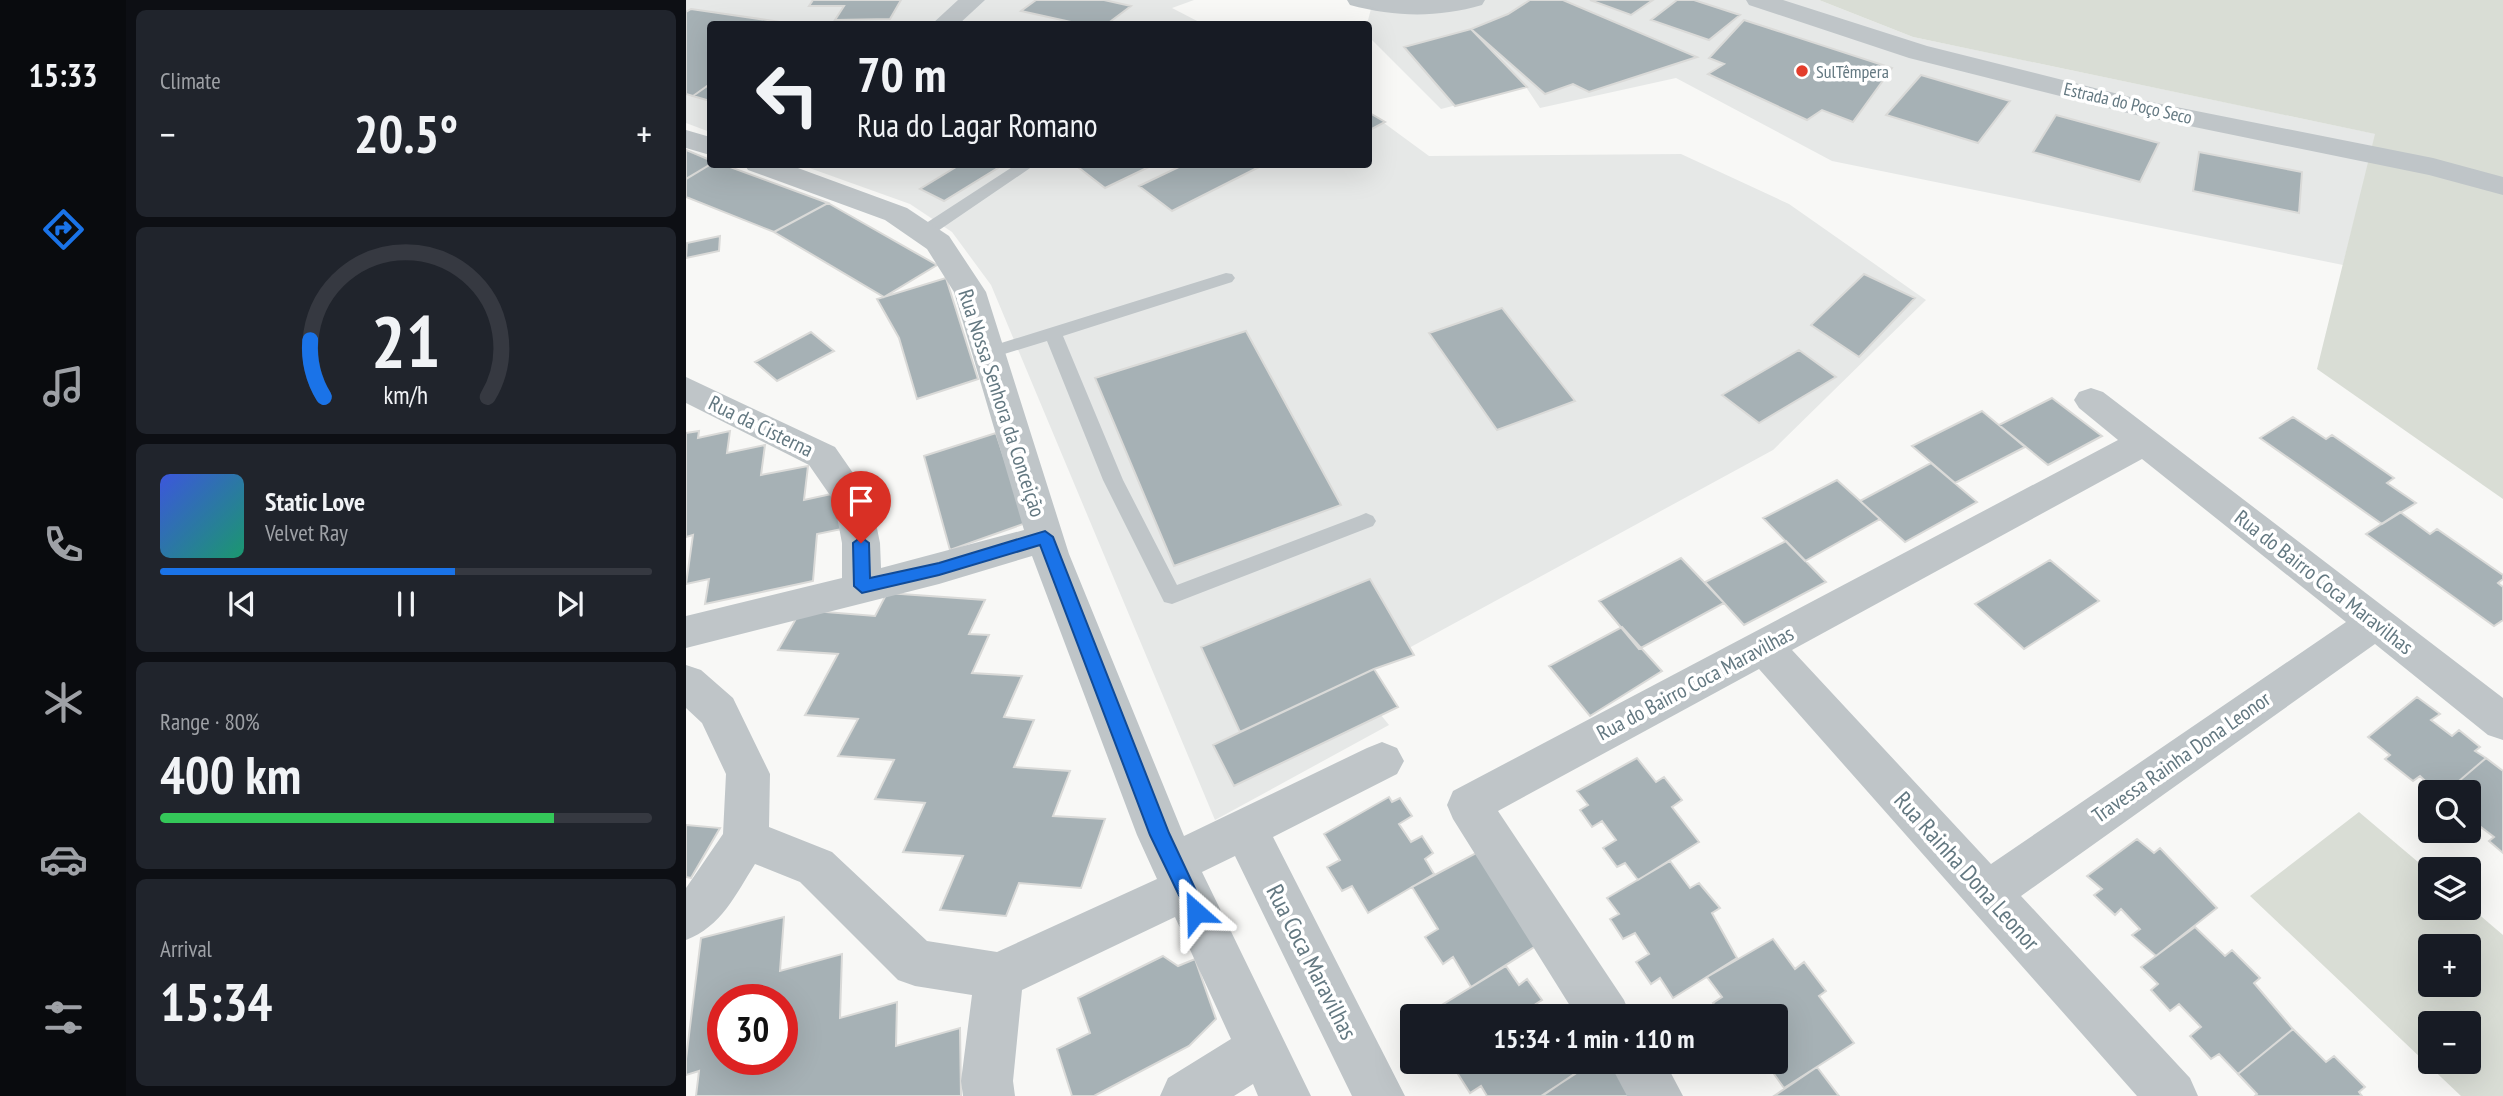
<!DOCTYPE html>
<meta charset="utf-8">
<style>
body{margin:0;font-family:"PT Sans Narrow",sans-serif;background:#20242c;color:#f1f3f6;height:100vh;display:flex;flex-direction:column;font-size:26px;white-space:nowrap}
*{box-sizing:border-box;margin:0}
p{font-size:23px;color:#9ea1a6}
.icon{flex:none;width:38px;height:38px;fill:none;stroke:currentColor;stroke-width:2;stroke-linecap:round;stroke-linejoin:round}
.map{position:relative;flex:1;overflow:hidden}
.panel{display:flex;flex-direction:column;gap:10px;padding:10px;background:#0d0f14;width:560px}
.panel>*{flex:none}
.guide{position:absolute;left:21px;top:21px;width:665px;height:147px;border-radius:7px;box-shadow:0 7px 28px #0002;background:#171b24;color:#f1f3f6;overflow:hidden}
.controls{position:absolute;left:1732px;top:780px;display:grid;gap:14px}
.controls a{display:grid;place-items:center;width:63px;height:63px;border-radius:7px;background:#171b24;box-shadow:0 7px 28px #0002;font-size:35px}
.speed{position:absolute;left:21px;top:984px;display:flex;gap:14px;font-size:35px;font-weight:700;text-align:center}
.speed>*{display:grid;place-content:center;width:91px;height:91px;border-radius:50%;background:#171b24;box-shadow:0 7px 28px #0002;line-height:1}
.speed .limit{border:10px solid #d22;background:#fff;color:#111}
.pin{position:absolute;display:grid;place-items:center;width:60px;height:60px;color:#fff;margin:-72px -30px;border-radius:50% 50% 50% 0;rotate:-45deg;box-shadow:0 0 7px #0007}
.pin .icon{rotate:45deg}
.me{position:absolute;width:77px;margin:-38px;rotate:335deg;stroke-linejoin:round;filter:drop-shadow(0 0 5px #0008)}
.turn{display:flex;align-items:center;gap:24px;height:147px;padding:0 35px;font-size:32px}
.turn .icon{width:91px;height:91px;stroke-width:2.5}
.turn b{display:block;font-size:49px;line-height:60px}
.big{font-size:52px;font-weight:800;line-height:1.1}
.panel .tile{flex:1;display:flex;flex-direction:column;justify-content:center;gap:10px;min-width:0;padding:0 24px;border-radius:10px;background:#20242c}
.panel .dial{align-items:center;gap:0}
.dial svg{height:182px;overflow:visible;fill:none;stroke:#363941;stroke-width:7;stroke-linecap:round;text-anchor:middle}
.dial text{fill:#f1f3f6;stroke:none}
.song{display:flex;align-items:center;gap:21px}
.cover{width:84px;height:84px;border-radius:10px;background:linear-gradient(135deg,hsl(230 70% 55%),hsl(160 70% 35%))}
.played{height:7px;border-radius:4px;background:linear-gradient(90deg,#1a73e8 60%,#363941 60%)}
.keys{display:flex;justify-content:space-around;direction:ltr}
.heat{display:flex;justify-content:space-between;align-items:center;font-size:38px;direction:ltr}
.charge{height:10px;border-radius:5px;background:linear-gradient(90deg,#34c759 80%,#363941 0)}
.trip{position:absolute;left:714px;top:1004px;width:388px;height:70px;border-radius:7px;background:#171b24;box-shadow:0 7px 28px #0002;font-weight:800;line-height:70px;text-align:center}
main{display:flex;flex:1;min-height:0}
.dock{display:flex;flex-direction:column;width:126px;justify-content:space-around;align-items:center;background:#090b0e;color:#9ea1a6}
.dock .icon{width:49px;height:49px}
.dock .current{color:#1a73e8}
.dock b{font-size:32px;color:#f1f3f6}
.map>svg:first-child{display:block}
.built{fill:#e6e8e7}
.green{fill:#d9ddd5;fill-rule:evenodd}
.building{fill:#a6b1b5;stroke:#dadad8;stroke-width:2;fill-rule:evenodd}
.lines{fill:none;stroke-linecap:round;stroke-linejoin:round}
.service{fill:#bfc5c8;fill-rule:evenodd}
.minor{fill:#bfc5c8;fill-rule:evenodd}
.tertiary{fill:#bfc5c8;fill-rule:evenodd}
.route{fill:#1a73e8;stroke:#114b97;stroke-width:2}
.poi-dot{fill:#e33d2b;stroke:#fff;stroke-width:2.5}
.labels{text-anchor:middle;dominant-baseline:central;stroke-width:7;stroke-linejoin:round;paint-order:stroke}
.far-poi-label{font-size:18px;fill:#637881;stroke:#fff;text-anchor:start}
.far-street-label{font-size:18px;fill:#637881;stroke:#fff}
.street-label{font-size:21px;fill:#637881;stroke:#fff}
.near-street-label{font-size:24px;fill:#637881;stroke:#fff}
</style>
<main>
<nav class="dock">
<b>15:33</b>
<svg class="icon current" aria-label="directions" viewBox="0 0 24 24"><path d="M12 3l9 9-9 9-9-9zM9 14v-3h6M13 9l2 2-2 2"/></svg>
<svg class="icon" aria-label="music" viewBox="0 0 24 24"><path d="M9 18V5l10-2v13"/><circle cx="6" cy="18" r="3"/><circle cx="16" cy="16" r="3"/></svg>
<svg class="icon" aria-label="phone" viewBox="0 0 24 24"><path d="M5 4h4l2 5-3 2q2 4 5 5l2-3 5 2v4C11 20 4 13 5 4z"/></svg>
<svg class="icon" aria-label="climate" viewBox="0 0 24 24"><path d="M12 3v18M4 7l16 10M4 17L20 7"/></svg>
<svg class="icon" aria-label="car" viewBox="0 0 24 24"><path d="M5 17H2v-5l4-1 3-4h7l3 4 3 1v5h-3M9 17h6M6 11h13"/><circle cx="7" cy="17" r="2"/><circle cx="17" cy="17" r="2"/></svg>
<svg class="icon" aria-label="filters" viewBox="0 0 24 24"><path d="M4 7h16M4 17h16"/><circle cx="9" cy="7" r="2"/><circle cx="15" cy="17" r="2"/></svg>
</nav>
<section class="panel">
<div class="tile"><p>Climate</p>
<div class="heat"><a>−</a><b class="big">20.5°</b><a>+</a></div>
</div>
<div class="tile dial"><svg viewBox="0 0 100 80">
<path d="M14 69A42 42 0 1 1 86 69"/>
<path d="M14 69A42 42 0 0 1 8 44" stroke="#1a73e8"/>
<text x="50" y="56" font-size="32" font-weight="700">21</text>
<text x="50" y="72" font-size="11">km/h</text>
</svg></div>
<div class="tile">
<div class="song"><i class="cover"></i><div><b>Static Love</b><p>Velvet Ray</p></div></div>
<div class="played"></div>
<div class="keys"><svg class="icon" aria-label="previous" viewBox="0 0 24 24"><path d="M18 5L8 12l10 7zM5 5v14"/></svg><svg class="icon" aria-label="pause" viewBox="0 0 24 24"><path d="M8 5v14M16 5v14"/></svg><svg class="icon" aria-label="next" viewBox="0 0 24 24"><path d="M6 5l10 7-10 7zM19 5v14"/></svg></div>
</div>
<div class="tile"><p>Range · 80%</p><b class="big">400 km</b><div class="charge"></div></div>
<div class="tile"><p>Arrival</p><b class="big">15:34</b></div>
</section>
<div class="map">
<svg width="1817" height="1096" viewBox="0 0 1817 1096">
<rect width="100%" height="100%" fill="#f8f8f6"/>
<path class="built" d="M 0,0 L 508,0 L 486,8 L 517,24 L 24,24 L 24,132 L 0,123 Z
M 673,0 L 1133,0 L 1227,37 L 1690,134 L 1657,265 L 1146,161 L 990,78 L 854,108 L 840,87 L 755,109 L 683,37 L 681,24 L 686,5 Z
M 683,112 L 743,156 L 995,154 L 1103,204 L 1240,300 L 1087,450 L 666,679 L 703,725 L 529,820 L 305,285 L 266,232 L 224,204 L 115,165 L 682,164 Z"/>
<path class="green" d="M 1133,0 L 1817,0 L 1817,499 L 1631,369 L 1689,134 L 1227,37 Z
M 1673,812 L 1745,873 L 1745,908 L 1783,906 L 1817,935 L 1817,1096 L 1775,1096 L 1564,896 ZM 1745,947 L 1783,947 L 1783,985 L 1745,985 ZM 1745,1024 L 1783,1024 L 1783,1062 L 1745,1062 Z"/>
<path class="building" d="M 127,0 L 215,0 L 204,19 L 149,20 L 158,6 L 123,6 Z
M 350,0 L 418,0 L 445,6 L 421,24 L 394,24 L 335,11 Z
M 844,0 L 877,0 L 1011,57 L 903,92 L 887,84 L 859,94 L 785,29 L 822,14 Z
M 904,0 L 967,0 L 945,15 Z
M 991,0 L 1008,0 L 1054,15 L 1023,40 L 965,20 Z
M 5,9 L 108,24 L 24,24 L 24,84 L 7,96 L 0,94 L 0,12 Z
M 1058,20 L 1206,68 L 1167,122 L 1136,110 L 1121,120 L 1022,74 L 1038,64 L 1023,58 Z
M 785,29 L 841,87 L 769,106 L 718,47 Z
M 1235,75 L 1324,101 L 1292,143 L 1200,115 Z
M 24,84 L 24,101 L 7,96 Z
M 682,112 L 699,122 L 682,131 Z
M 1370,115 L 1473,143 L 1454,182 L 1347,152 Z
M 0,150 L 24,160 L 25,164 L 0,179 Z
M 1513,152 L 1616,172 L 1613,213 L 1507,191 Z
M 25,164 L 36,164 L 142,203 L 88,232 L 0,197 L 0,179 Z
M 275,164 L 315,166 L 258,201 L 234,189 Z
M 388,164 L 469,164 L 419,188 Z
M 499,164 L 579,164 L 486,211 L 453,186 Z
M 142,203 L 251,265 L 198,297 L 88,232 Z
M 34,236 L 33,251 L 0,258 L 1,243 Z
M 1178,274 L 1229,298 L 1173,357 L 1125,325 Z
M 260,278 L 292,379 L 231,399 L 213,338 L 191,299 Z
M 816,308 L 889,401 L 811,430 L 743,333 Z
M 560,331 L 655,505 L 488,566 L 409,378 Z
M 125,332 L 148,351 L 91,381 L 69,362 Z
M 1113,350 L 1150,377 L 1073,423 L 1036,395 Z
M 1366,398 L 1416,436 L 1362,465 L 1313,425 Z
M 1296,411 L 1339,447 L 1269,483 L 1226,446 Z
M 1607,417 L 1640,439 L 1646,435 L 1708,478 L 1701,483 L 1730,503 L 1696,524 L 1574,438 Z
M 13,431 L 12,438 L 44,431 L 41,453 L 79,445 L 75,475 L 122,466 L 118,500 L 159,491 L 156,529 L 131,534 L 127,581 L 19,604 L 23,579 L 0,584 L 7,535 L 0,537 L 0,433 Z
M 310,433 L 340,523 L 264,550 L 238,456 Z
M 1245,463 L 1291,502 L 1219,542 L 1174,501 Z
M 1151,480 L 1194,519 L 1119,561 L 1077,518 Z
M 1714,512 L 1744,534 L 1751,529 L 1817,575 L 1817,579 L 1812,583 L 1817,587 L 1817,620 L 1808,626 L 1680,534 Z
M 1100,541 L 1140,582 L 1058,625 L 1019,582 Z
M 995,558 L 1038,603 L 953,649 L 913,601 Z
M 1364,560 L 1413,601 L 1338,649 L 1289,604 Z
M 684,579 L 728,655 L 688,669 L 554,732 L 515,647 Z
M 201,593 L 299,600 L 283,634 L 303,635 L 286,673 L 336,676 L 318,717 L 348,720 L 328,767 L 384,771 L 367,816 L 419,819 L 395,888 L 333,883 L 320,916 L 254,910 L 277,856 L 217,852 L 239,803 L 189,799 L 208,760 L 152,756 L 172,719 L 119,715 L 152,654 L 92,650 L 115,610 L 189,616 Z
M 936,627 L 976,671 L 904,716 L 863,666 Z
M 688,669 L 712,707 L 548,786 L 527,745 Z
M 1731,697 L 1754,714 L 1745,720 L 1766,736 L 1773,730 L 1794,747 L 1789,751 L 1800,758 L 1759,793 L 1752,793 L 1734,776 L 1727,781 L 1699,759 L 1704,755 L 1682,737 Z
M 951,758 L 970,782 L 978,777 L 996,800 L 986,807 L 1013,842 L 952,880 L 939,863 L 931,867 L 917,848 L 930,840 L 916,821 L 906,827 L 894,810 L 902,805 L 891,791 Z
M 1800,758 L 1817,771 L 1817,853 L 1803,841 L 1808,837 L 1783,818 L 1783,793 L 1759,793 Z
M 703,797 L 706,802 L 714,798 L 726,816 L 713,824 L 725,842 L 736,836 L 747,853 L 739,859 L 748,874 L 682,913 L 666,886 L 656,891 L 641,867 L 654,860 L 638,834 Z
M 0,825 L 34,828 L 5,878 L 0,877 Z
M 1451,839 L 1468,853 L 1474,848 L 1531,908 L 1470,956 L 1446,935 L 1454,929 L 1435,909 L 1429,915 L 1408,895 L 1416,889 L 1401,876 Z
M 792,852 L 853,944 L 785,987 L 767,957 L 757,964 L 739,937 L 752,929 L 726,887 Z
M 984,861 L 1004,888 L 1013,883 L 1034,908 L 1026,913 L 1051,958 L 987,998 L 974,978 L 965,984 L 950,962 L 963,954 L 949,933 L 937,939 L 924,919 L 933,914 L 921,898 Z
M 98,917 L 94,971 L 156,954 L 154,1018 L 211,1002 L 210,1046 L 274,1028 L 275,1096 L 10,1096 L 13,1071 L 0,1075 L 0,1059 L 15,938 ZM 37,999 L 96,999 L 96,1059 L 37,1059 Z
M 1509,927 L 1539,956 L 1546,950 L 1574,978 L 1568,983 L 1607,1029 L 1552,1074 L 1533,1054 L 1525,1059 L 1504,1036 L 1515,1027 L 1493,1004 L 1484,1011 L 1465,990 L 1472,984 L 1455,967 Z
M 1087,939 L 1109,969 L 1118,962 L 1140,991 L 1133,996 L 1168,1043 L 1098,1088 L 1083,1067 L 1073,1073 L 1066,1062 L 1090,1062 L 1090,1017 L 1037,1017 L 1027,1003 L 1036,997 L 1021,977 Z
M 477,956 L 492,966 L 509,959 L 530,1019 L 503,1046 L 408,1096 L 386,1096 L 371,1049 L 404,1033 L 392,998 Z
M 820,966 L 833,985 L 841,979 L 856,1000 L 842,1009 L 847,1017 L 749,1017 L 746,1011 Z
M 1607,1029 L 1640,1062 L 1648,1056 L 1679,1087 L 1673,1092 L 1676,1096 L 1569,1096 L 1571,1094 L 1552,1074 Z
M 880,1062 L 889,1074 L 855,1096 L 801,1096 L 795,1086 L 784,1093 L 765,1063 Z
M 906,1062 L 933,1062 L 952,1096 L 856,1096 Z
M 1131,1067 L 1153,1096 L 1088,1096 Z"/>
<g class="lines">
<path class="service" d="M 331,164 L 350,164 L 243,237 L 231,237 L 229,233 L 231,229 Z
M 540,273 L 546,274 L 549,278 L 546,282 L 377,336 L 437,480 L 491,585 L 673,516 L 680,513 L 687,516 L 690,521 L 687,526 L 486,604 L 478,602 L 417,480 L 361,341 L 302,359 L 293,353 L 296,349 Z"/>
<path class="minor" d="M 272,0 L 299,0 L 273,24 L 246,24 Z
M 661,0 L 799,0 L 796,5 C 751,18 709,17 664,5 Z
M 0,130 L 24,137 L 24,155 L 0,148 Z
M 58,164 L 101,164 L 221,208 L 263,236 L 300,292 L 383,554 L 498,836 L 681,748 L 696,742 L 711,748 L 718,761 L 711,774 L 587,837 L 719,1096 L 666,1096 L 549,856 L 516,872 L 625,1096 L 572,1096 L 567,1084 L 548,1096 L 474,1096 L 482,1078 L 545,1039 L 489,917 L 336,990 L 327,1081 L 329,1096 L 277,1096 L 275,1081 L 286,995 L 229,986 L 212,980 L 114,882 L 69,864 C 50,894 35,927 0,940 L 0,888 L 37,834 L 40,774 L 16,723 L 0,708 L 0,665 L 15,670 L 47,698 L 84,774 L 83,827 L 146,852 L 241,941 L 311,952 L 471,879 L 451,835 L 346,556 L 253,584 L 0,648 L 0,616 L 156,578 L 156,543 L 148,501 L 123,465 L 0,403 L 0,377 L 149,447 L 185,499 L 194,543 L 195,568 L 338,530 L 268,292 L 241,249 L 199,220 L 62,170 Z
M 1405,388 L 1417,392 L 1817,698 L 1817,740 L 1802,735 L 1689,644 L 1335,896 L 1504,1078 L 1512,1096 L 1451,1096 L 1073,669 L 812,811 L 938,1000 L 945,1017 L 891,1017 L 767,819 L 761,805 L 767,791 L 1432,440 L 1393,408 L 1388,400 L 1393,392 ZM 1456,459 L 1660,622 L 1305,864 L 1106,650 Z
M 923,1062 L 979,1062 L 997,1096 L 941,1096 Z"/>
<path class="tertiary" d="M 1060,0 L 1097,0 L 1241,46 L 1460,101 L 1747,158 L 1817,177 L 1817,195 L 1743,175 L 1450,115 L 1223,58 L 1063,5 Z"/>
</g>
<path class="route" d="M 359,531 L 367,537 L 483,833 L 520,912 L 517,918 L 510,921 L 504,918 L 464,835 L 354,545 L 253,575 L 176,593 L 168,586 L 167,543 L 175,537 L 183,543 L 184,578 L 253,563 Z"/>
<circle class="poi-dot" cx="1116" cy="71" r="7"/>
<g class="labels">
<g class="far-poi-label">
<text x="1130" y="71">SulTêmpera</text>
</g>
<g class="far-street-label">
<text transform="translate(1442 103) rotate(13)">Estrada do Poço Seco</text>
</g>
<g class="street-label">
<text transform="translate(316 403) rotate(72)">Rua Nossa Senhora da Conceição</text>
<text transform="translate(75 426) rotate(26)">Rua da Cisterna</text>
<text transform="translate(1638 582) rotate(38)">Rua do Bairro Coca Maravilhas</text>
<text transform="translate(1009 683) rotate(-28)">Rua do Bairro Coca Maravilhas</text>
<text transform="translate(1495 757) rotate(-35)">Travessa Rainha Dona Leonor</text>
</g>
<g class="near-street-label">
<text transform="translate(1281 871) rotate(48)">Rua Rainha Dona Leonor</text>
<text transform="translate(626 962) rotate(63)">Rua Coca Maravilhas</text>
</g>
</g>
</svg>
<div class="controls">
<a><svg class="icon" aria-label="search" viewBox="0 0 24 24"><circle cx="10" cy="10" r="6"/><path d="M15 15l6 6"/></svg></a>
<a><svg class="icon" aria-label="layers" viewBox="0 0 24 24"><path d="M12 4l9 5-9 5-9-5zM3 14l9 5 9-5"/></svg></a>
<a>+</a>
<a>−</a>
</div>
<div class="speed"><div class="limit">30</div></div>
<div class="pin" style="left:175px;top:543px;background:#d93025"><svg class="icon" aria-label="arrive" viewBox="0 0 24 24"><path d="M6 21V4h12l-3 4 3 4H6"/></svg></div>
<svg class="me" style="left:510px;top:912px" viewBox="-20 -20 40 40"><path d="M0-17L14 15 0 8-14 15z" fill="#1a73e8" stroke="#fff" stroke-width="4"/></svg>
<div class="trip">15:34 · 1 min · 110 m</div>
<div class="guide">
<div class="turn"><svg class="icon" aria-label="left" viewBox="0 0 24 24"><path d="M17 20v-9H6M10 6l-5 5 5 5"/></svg><div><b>70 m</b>Rua do Lagar Romano</div></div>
</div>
</div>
</main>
